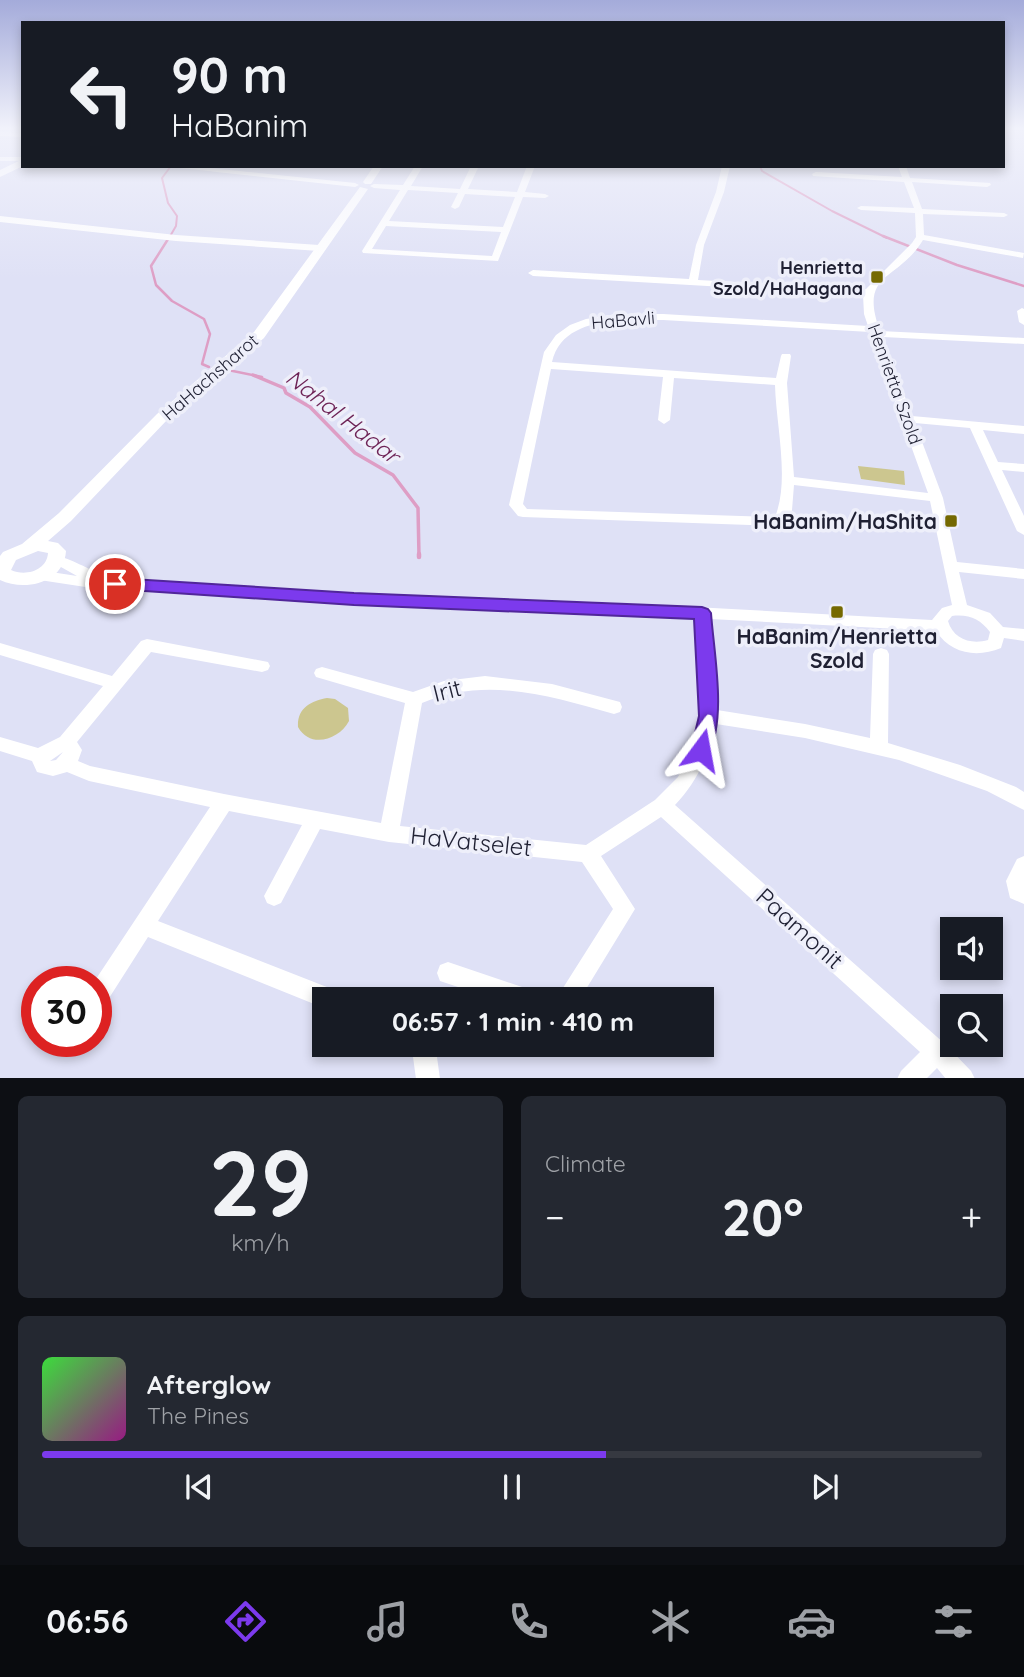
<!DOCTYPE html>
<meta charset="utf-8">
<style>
body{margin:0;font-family:Quicksand,sans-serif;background:#242831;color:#f1f3f6;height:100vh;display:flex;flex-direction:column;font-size:26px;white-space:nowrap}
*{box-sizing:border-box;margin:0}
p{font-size:23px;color:#9ea1a6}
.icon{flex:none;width:38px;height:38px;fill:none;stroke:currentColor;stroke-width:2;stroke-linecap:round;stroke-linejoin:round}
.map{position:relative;height:1078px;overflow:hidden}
.sheet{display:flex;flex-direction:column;gap:18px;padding:18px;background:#0d0f14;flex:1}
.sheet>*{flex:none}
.hud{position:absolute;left:21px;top:21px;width:984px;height:147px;border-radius:0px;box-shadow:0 4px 10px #0003;background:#171b24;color:#f1f3f6;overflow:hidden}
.tools{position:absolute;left:940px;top:917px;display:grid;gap:14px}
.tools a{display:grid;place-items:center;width:63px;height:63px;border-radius:0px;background:#171b24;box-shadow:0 4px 10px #0003;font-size:35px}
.speed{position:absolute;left:21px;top:966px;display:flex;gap:14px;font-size:35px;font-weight:700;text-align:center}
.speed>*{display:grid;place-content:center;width:91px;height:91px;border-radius:50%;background:#171b24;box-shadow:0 4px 10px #0003;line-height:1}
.speed .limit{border:10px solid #d22;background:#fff;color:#111}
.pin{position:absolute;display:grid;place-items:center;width:60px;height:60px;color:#fff;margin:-30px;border:4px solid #fff;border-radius:50%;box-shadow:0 2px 7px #0007}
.me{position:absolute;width:77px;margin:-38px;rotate:13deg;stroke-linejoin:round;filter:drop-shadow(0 0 5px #0008)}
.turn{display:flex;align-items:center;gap:24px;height:147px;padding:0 35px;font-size:32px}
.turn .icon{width:91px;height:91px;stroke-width:2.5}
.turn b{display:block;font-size:49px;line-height:60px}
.big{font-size:52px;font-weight:700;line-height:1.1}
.sheet .widget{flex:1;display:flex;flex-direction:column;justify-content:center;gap:10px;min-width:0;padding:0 24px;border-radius:10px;background:#242831}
.sheet .dial{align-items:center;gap:0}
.dial b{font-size:91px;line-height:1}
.song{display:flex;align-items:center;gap:21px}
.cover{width:84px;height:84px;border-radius:10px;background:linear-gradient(135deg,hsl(120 70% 55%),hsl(310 70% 35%))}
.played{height:7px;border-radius:4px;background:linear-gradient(90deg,#7c3aed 60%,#363941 60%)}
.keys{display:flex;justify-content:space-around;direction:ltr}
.heat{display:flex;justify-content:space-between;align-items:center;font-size:38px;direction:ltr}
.sheet .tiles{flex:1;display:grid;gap:18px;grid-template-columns:1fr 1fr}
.widget:last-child{grid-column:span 2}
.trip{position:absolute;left:312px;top:987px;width:402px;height:70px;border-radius:0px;background:#171b24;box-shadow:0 4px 10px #0003;font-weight:700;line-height:70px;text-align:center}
.tab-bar{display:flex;height:112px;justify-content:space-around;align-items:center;background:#090b0e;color:#9ea1a6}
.tab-bar .icon{width:49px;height:49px}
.tab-bar .active{color:#7c3aed}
.tab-bar b{font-size:32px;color:#f1f3f6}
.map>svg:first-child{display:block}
.green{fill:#ccc68f}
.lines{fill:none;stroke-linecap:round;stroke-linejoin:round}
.stream-far3{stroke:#de9ec5;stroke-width:2}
.stream-far2{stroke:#de9ec5;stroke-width:2.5}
.stream-far1{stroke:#de9ec5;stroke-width:3.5}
.stream{stroke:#de9ec5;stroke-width:4.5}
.minor{fill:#fff;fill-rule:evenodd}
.tertiary{fill:#fff;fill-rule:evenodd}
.route{fill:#7c3aed;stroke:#51269a;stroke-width:2}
.poi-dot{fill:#756901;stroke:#eeeffa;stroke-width:2.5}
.labels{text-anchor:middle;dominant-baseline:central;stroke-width:7;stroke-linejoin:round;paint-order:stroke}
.far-poi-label{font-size:18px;font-weight:bold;fill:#1f2033;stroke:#eeeffa;text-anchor:end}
.far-street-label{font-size:18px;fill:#1f2033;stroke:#eeeffa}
.poi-label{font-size:21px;font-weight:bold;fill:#1f2033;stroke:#eeeffa;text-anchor:end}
.water-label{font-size:23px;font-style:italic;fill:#6e2457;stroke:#eeeffa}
.near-street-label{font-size:24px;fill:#1f2033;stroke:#eeeffa}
</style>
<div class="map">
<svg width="1024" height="1079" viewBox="0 0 1024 1079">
<rect width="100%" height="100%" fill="#dfe1f6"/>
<path class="green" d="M 858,466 L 904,471 L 905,485 L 861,479 Z
M 327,698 L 335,699 L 348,708 L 349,721 C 339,740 310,749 298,727 C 297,708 311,701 327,698 Z"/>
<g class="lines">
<path class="stream-far3" d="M 760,166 L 762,171 L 832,211 L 887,238
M 169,238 L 176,226 L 177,216 L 168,203 L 162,178 L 171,166"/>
<path class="stream-far2" d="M 170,236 L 151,266 L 156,285 L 172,301 L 204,319 L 210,334 L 202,364 L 209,367
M 883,236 L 957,265 L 1024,286
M 228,370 L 262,377"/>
<path class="stream-far1" d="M 253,375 L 284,388 L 286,393 L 310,407 L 355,453 L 393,475 L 418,508 L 419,556"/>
<path class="stream" d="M 419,554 L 419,557"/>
<path class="minor" d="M 0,132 L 23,133 L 23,137 L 0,136 Z
M 0,157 L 23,157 L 23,161 L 0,161 Z
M 162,166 L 191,166 L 355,183 L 359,185 L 355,187 Z
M 415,166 L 423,166 L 411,186 L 460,189 L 471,166 L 476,166 L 478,168 L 468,189 L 517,192 L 527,166 L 535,166 L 525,192 L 545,194 L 549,196 L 545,198 L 523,197 L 498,261 L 363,253 L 362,251 L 400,190 L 374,188 L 370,186 L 374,184 L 403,185 ZM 408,190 L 458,193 L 451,207 L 455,209 L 459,207 L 465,194 L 515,197 L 503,227 L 389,221 ZM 386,226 L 501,232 L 492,256 L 372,249 Z
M 722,166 L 730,166 L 724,192 L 704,245 L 698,280 L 866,289 L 912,243 L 916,237 L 915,213 L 861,210 L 857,208 L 861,206 L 914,208 L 904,182 L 813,176 L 812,174 L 816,172 L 902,177 L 898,166 L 906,166 L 910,178 L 990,183 L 991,185 L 987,187 L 912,182 L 922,209 L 1004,213 L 1008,215 L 1004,217 L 923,214 L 924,235 L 1024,253 L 1023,258 L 923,240 C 898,282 858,271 880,331 L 1024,338 L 1024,344 L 883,337 L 912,416 L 1024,426 L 1024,434 L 983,430 L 998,462 L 1024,464 L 1024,472 L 1002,470 L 1024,516 L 1024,535 L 1017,531 L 970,428 L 915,423 L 943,498 L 957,562 L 1024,569 L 1024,579 L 959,572 L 967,605 L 990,613 L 1003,627 L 1024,629 L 1024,641 L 1004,638 L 1001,648 C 977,658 951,654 936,631 L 710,619 L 717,710 L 805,724 L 870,738 L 873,654 L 875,650 L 881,648 L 887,650 L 889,654 L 888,743 L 960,765 L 1016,787 L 1024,792 L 1024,810 L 987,791 L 899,760 L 805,738 L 716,724 C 709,755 697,782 675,805 L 945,1044 L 971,1071 L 975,1079 L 946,1079 L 937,1068 L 926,1079 L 897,1079 L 901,1071 L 920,1052 L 661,817 L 601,856 L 635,909 L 580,999 L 556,999 L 613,909 L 582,862 L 389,842 L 320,829 L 281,903 L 274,906 L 267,903 L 264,896 L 302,825 L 229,811 L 158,921 L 337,991 L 340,999 L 324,999 L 324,1008 L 148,937 L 104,1006 L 96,1009 L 96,982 L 94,982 L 210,807 L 89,781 L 67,772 L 53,776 L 37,772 L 32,761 L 0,751 L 0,737 L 38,748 L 60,737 L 103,686 L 0,655 L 0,643 L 112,676 L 141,641 L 147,639 L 268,662 L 270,666 L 268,670 L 262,672 L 151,652 L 77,742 L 82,750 L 78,761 L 90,766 L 224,794 L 381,823 L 405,703 L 316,677 L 314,673 L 316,669 L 322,667 L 413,692 L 444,681 L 485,676 L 552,684 L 620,702 L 622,707 L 620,712 L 614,714 C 550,696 486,676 422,703 L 400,826 L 586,845 L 655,800 L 678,777 L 692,749 L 700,716 L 695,618 L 354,604 L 92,588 L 33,579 L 31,575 L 38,570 L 77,576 L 52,562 L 50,559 L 52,556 C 63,554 87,569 99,573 L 100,578 L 354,594 L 601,602 L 932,620 L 942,608 L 952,605 L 930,501 L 794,485 L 792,510 L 785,525 L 780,526 L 523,517 L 518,516 L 509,505 L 544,352 L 556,335 L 570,325 L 586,319 L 616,314 L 663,314 L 868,326 L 864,314 L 863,295 L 533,276 L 528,273 L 533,270 L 689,279 L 696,245 L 716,192 ZM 616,320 L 663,320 L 870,332 L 928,493 L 794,477 L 787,383 L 791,356 L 790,354 L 782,354 L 781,356 L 776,378 L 552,362 C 559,331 588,324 616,320 ZM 551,369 L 663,377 L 658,420 L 664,424 L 670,420 L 674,378 L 775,385 C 776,425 790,480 775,517 L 527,509 L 523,504 ZM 952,616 C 969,614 980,619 990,632 L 988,640 C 971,645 953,639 948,621 ZM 63,752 L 56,760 L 50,761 Z
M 0,216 L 176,235 L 319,245 L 323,248 L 319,251 L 176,241 L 0,222 Z
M 1022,308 L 1024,309 L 1024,325 L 1019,322 L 1017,311 Z
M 1024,856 L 1024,904 L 1010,898 L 1006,881 L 1017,859 Z
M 448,962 L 534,991 L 537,999 L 494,999 L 440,981 L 437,973 L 440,965 Z
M 409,1045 L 431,1045 L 437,1057 L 440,1079 L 416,1079 L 413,1057 Z"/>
<path class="tertiary" d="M 23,159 L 23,166 L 0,177 L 0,170 Z
M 374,166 L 383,166 L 371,184 L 365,184 L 363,182 Z
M 360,187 L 368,189 L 264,338 L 167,420 L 71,521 L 48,541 L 58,543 L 66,551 C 64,583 25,592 0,580 L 0,556 L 3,552 L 22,544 L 59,513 L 157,414 L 254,332 ZM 38,551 L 48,553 C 47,570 26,577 11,570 L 16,560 Z"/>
</g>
<linearGradient id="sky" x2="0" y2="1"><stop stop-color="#a4abda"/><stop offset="0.46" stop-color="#f1f2fb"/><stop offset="1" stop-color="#f1f2fb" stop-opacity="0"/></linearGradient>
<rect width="1024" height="279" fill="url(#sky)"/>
<path class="route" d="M 115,578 L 354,593 L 702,607 L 708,609 L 711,613 C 714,655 727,717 708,756 L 701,758 L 694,756 L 691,750 L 699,716 L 694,619 L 354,605 L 115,589 L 107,584 Z"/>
<g class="poi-dot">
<rect x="870" y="270" width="14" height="14" rx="3.5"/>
<rect x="944" y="514" width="14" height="14" rx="3.5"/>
<rect x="830" y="605" width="14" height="14" rx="3.5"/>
</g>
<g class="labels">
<g class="far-poi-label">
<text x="863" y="267">Henrietta<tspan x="863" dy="21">Szold/HaHagana</tspan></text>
</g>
<g class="far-street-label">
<text transform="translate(623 320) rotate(-5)">HaBavli</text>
<text transform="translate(210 377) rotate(-41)">HaHachsharot</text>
<text transform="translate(895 384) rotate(70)">Henrietta Szold</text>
</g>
<g class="poi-label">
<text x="937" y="521">HaBanim/HaShita</text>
<text x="837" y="636" text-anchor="middle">HaBanim/Henrietta<tspan x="837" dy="24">Szold</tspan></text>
</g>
<g class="water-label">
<text transform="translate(343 416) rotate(38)">Nahal Hadar</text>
</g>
<g class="near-street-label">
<text transform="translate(447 690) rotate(-14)">Irit</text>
<text transform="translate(471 841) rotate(6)">HaVatselet</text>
<text transform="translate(800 928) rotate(42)">Paamonit</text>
</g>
</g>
</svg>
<div class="tools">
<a><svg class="icon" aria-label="sound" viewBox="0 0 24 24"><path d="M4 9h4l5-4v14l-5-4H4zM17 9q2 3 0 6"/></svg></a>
<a><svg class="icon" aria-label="search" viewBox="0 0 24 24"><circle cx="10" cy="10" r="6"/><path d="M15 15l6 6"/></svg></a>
</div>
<div class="speed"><div class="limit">30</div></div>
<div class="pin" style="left:115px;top:584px;background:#d93025"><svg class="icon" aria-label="arrive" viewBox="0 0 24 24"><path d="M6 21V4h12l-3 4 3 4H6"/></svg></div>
<svg class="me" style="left:701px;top:750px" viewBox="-20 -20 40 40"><path d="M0-17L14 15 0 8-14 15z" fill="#7c3aed" stroke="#fff" stroke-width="4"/></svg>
<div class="trip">06:57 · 1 min · 410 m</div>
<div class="hud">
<div class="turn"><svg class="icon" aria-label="left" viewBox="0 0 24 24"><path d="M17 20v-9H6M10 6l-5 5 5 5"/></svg><div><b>90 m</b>HaBanim</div></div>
</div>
</div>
<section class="sheet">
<div class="tiles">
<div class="widget dial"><b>29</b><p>km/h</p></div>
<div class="widget"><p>Climate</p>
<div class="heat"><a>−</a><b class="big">20°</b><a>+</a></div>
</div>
<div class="widget">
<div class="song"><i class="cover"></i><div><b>Afterglow</b><p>The Pines</p></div></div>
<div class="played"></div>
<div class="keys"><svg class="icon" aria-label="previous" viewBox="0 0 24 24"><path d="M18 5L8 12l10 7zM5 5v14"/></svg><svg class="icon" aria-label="pause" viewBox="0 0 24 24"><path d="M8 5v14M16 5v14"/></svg><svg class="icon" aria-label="next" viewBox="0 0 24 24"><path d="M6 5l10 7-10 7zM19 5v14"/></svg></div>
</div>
</div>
</section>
<nav class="tab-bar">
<b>06:56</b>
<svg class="icon active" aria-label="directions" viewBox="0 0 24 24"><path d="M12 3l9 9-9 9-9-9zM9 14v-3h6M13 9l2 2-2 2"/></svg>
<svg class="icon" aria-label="music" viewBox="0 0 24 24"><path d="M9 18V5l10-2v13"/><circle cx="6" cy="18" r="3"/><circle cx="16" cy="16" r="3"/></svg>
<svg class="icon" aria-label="phone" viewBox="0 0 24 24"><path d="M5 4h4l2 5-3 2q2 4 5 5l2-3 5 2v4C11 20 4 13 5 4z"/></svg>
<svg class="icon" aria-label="climate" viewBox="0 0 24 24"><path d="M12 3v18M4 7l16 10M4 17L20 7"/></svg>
<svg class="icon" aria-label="car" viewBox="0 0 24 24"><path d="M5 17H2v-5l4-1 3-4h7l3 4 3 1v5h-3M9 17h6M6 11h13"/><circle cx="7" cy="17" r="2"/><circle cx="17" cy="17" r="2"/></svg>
<svg class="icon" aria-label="filters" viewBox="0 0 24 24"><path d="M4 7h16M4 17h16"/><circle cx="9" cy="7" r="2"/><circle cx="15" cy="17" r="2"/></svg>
</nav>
